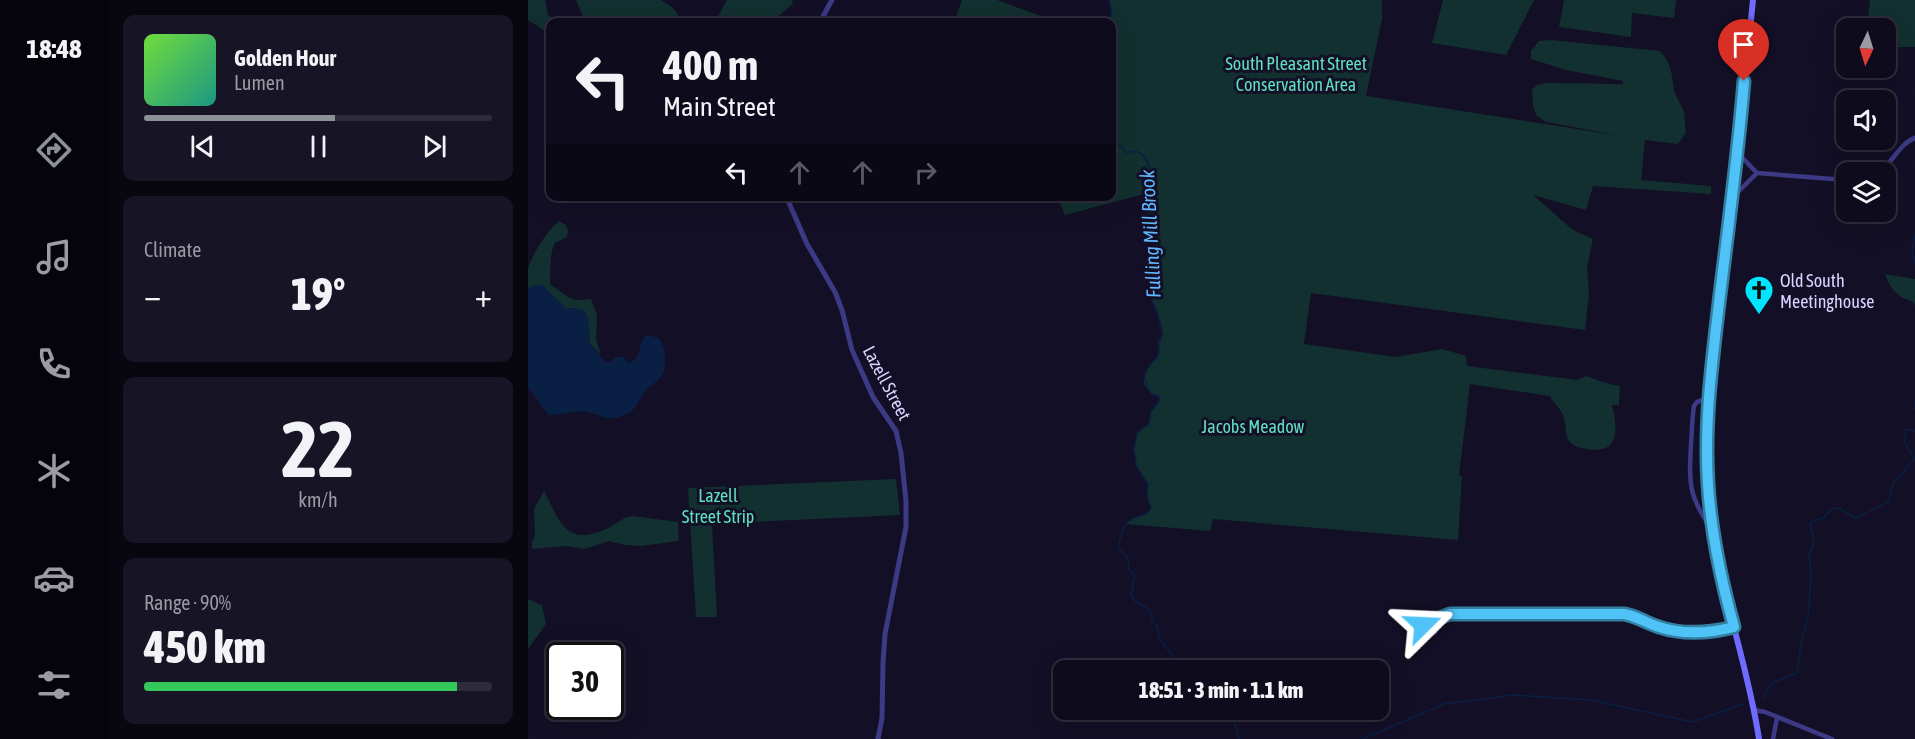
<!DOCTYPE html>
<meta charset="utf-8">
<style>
body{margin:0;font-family:"Asap Condensed",sans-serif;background:#171425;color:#f1f3f6;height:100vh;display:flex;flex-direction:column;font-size:22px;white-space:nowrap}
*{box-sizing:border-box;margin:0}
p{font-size:20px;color:#9b9ba3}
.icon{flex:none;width:33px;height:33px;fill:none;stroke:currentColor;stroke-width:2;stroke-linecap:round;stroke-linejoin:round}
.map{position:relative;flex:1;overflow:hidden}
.drawer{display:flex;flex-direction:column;gap:15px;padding:15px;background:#08060f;width:420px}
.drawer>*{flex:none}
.banner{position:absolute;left:18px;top:18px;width:570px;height:183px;border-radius:12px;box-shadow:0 6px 24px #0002,0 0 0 2px #2e2b3b;background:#0e0b1c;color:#f1f3f6;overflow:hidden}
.needle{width:39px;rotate:184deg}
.controls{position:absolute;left:1308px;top:18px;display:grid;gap:12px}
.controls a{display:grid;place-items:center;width:60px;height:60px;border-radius:12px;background:#0e0b1c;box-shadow:0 6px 24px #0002,0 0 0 2px #2e2b3b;font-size:30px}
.speed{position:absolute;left:18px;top:642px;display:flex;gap:12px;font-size:30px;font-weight:700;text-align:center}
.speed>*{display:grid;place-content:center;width:78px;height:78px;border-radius:50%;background:#0e0b1c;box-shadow:0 6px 24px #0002,0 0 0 2px #2e2b3b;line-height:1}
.speed .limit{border:3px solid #111;border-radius:9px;background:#fff;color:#111}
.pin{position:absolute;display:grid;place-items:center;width:51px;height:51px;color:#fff;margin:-62px -26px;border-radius:50% 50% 50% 0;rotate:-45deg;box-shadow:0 0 6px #0007}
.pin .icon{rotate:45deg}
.me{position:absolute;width:66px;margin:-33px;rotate:69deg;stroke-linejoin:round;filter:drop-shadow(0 0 4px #0008)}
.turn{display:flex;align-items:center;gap:21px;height:126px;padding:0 18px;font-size:27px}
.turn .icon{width:78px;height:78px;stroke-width:2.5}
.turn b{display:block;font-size:42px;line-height:51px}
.lanes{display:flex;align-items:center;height:57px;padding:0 18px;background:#0003;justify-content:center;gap:30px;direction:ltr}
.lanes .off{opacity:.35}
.big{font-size:45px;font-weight:800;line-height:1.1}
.drawer .widget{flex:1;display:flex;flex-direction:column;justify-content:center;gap:9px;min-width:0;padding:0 21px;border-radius:12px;background:#171425}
.drawer .dial{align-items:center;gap:0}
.dial b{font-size:78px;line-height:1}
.song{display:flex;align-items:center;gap:18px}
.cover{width:72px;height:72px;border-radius:9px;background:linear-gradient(135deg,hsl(100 70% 55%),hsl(170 70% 35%))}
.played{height:6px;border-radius:3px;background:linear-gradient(90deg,#8c9099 55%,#2e2b3b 55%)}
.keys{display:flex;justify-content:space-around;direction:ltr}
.heat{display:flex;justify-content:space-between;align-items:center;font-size:33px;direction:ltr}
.charge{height:9px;border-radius:4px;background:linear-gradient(90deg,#34c759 90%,#2e2b3b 0)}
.trip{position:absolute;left:525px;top:660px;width:336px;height:60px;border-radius:12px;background:#0e0b1c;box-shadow:0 6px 24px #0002,0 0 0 2px #2e2b3b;font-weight:800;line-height:60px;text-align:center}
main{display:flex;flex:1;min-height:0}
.tab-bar{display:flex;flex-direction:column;width:108px;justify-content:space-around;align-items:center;background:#06040b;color:#9b9ba3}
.tab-bar .icon{width:42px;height:42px}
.tab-bar .current{color:#8c9099}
.tab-bar b{font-size:27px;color:#f1f3f6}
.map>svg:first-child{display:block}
.green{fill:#12302f}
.water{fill:#0a1f44}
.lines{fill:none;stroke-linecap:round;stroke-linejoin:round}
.stream{stroke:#0a1f44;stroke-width:1.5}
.minor{stroke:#3d3a85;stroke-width:4.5}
.tertiary{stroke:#3d3a85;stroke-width:5}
.secondary{stroke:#6f6bff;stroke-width:6}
.route-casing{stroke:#337fa1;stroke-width:15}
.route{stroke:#4fc3f7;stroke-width:10}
.labels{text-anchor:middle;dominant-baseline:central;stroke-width:6;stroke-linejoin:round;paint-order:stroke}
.park-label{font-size:18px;fill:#5fe0c0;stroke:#130f26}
.poi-label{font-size:18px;fill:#d9d4ff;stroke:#130f26;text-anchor:start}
.street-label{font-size:18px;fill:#d9d4ff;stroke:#130f26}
.water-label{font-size:20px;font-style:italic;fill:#62b6ff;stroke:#130f26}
</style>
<main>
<nav class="tab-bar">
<b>18:48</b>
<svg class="icon current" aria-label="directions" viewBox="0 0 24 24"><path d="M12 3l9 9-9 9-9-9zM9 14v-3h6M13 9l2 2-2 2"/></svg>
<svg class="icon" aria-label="music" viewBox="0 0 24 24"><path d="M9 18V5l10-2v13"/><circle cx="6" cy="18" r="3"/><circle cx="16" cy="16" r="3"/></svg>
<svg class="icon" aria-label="phone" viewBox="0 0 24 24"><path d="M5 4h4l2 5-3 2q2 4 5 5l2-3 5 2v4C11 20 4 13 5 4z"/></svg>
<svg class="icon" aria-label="climate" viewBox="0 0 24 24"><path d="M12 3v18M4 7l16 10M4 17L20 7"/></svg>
<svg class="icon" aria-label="car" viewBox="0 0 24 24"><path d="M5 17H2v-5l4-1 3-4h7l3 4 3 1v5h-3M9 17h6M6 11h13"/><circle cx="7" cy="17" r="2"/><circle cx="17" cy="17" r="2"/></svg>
<svg class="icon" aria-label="filters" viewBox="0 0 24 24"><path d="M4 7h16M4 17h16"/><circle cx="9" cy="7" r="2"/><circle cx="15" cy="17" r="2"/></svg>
</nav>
<section class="drawer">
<div class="widget">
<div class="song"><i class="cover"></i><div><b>Golden Hour</b><p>Lumen</p></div></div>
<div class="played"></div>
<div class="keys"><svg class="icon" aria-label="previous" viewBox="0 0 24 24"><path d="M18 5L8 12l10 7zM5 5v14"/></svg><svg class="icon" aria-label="pause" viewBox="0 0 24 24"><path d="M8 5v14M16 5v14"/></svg><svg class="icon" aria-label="next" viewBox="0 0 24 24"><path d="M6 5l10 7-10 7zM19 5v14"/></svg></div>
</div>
<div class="widget"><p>Climate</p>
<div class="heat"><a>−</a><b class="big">19°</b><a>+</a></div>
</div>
<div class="widget dial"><b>22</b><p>km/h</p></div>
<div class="widget"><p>Range · 90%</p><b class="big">450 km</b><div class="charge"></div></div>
</section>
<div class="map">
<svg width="1387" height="739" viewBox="0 0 1387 739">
<rect width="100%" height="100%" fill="#130f26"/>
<path class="green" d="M 0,0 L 17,0 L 20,15 L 32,22 L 22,22 L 22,34 L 0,20 Z
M 48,0 L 133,0 L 144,7 L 150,14 L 147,22 L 50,22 L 55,19 L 54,14 Z
M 199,0 L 264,0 L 265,4 L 243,22 L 187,22 Z
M 434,0 L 469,0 L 529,22 L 426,22 Z
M 581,0 L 854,0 L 854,19 L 838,96 L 1094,136 L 1018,122 L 1009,116 L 1005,106 L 1004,90 L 1009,85 L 1018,83 L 1095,84 L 1095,81 L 1038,70 L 1003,59 L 1003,51 L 1011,41 L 1023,40 L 1132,51 L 1139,60 L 1143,70 L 1146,91 L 1156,112 L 1158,133 L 1150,144 L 1117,140 L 1113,180 L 1183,186 L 1183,194 L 1065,186 L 1058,210 L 1005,195 L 1045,230 L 1065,239 L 1059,268 L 1061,294 L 1057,330 L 783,293 L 776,344 L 868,357 L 914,349 L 938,356 L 939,366 L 1049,380 L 1058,376 C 1070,380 1078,384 1092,386 L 1091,405 L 1084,405 C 1090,428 1092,455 1059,449 C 1053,448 1047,447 1042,442 C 1036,436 1039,424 1035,415 C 1032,408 1025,403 1022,396 L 942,384 L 931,475 L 934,476 L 930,540 L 685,519 L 682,531 L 598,524 C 605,516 617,518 623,508 L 619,496 L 620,484 L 609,467 L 606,450 L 609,433 L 621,424 L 623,412 L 632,399 L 631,396 L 623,394 L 616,384 L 616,377 L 618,371 L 630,356 L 630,341 L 635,334 L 630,314 L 622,296 L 628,280 L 626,273 L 628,260 L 619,202 L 616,194 L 537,215 L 529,197 L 584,196 L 584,22 L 580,22 L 584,13 Z
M 915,0 L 1006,0 L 978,55 L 904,43 Z
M 1036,0 L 1148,0 L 1146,18 L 1104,13 L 1103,37 L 1031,27 Z
M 1342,0 L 1387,0 L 1387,47 L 1358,47 L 1358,28 L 1339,28 Z
M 31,221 L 38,225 L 40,230 L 39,237 L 27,243 C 21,255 23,269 22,284 L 40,297 L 48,300 L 63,299 L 69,315 L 68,340 L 73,355 L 62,344 L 58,313 L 47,308 L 38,308 L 21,293 L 8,285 L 0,288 C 0,282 0,275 0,269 C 3,256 20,229 31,221 Z
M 1357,274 L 1387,279 L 1387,305 C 1383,299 1381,300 1375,298 C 1365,293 1361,284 1357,274 Z
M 368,479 L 372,515 L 184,524 L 189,617 L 168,617 L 160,488 Z
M 16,491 C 32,522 38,548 80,528 C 89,524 94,517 105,516 L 150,522 L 151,541 L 113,546 L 97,545 L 81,541 L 56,549 L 39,546 L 4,549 L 4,542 L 7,535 L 6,509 Z
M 0,599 L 14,605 L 18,624 L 0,649 Z"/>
<path class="water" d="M 8,285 L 14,285 L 38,308 L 54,309 L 60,318 L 62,344 L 76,361 L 81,363 L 88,357 L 95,357 L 101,363 C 113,358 110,351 114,340 L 119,335 L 131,338 C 139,350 141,371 129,381 C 126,384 122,386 118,390 C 110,401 109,411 94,416 C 79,422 71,414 58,412 C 45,410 33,416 21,415 C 13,407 8,395 0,388 L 0,288 Z"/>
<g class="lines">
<path class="stream" d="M 580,22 L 584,13 L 581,0
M 584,97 L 584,101
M 584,137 L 599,153 C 616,145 624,167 622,181 L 618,186 L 617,195 L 628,260 L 626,273 L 628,278 L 622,296 L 630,314 L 635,334 C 628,343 634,347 630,356 C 629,357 624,363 623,364 C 613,376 617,382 623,394 L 631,396 L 631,402 L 623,412 L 621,424 L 609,433 L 606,450 L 609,467 L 620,484 L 619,496 L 623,508 C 618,517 610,515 602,520 C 594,526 592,539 590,548 L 600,558 L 601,570 L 607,576 L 603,595 L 607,601 L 622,610 L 625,622 L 629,626 L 632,640 L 650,662 L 666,666 L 667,670
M 1387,235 L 1384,250 L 1387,263
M 1387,400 L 1387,409
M 1234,699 L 1244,683 L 1269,673 L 1273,643 L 1280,617 L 1283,578 L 1281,556 L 1286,542 L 1282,523 L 1295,518 L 1305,508 L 1312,509 L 1328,518 L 1360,502 L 1366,482 L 1387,459 L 1376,442 L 1378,429 L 1387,431
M 680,710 L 678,717 L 705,717 L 711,739
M 835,739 L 916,704 L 985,695 L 1062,700 L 1165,722 L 1215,704"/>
<path class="minor" d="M 1208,151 L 1229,173
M 1352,172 C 1364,163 1372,143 1387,138
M 1203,199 L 1229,173 L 1318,180
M 1181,398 L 1169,402 L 1166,406 C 1164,418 1164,431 1163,444 C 1161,482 1160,497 1184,529
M 907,622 L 900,620 L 896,623 L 895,629 C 898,634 902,635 907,632 L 909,626 L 907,622 L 911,618 L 922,614 L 1096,614 C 1109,616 1118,623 1131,627 C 1155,635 1182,633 1206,627
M 1226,710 L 1237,712 L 1304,739
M 1245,739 L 1249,718"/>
<path class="tertiary" d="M 292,22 L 304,0
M 258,196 L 279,244 L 307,292 L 314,310 L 324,350 L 345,397 L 368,431 L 373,453 L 378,501 L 378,527 L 357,634 L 355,663 L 354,718 L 350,739"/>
<path class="secondary" d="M 1225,0 C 1216,90 1205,180 1195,270 C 1187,340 1176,411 1180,482 C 1183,571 1218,652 1231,739"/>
</g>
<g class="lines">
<g class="route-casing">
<path id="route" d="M 895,625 L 900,620 L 907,622 L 911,618 L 922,614 L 1096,614 C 1109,616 1118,623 1131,627 C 1155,635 1182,633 1206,627 C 1193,580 1183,533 1180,484 C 1176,423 1184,363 1191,303 C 1200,229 1210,155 1216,81"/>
</g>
<use href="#route" class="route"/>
</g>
<defs>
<g id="church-pin" transform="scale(1.5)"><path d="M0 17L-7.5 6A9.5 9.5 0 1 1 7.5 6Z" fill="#00e5ff" stroke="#130f26"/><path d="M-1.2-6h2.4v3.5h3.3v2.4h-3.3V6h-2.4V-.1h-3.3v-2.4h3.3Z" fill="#111"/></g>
</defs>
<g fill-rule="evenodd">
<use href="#church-pin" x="1231" y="290"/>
</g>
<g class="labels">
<g class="park-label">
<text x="768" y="63">South Pleasant Street<tspan x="768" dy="21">Conservation Area</tspan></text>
<text x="725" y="426">Jacobs Meadow</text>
<text x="190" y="495">Lazell<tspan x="190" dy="21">Street Strip</tspan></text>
</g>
<g class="poi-label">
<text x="1252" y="280">Old South<tspan x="1252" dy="21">Meetinghouse</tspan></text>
</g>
<g class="street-label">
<text transform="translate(359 383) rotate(62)">Lazell Street</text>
</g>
<g class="water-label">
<text transform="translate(622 234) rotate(-93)">Fulling Mill Brook</text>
</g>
</g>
</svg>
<div class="controls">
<a><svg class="needle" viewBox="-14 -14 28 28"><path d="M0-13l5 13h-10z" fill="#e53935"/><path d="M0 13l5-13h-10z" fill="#9b9ba3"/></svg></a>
<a><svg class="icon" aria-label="sound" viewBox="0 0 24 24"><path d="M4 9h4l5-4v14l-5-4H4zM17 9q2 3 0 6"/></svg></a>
<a><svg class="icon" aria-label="layers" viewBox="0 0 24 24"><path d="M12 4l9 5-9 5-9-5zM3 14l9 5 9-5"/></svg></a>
</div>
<div class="speed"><div class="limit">30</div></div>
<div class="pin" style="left:1216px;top:81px;background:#d93025"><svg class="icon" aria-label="arrive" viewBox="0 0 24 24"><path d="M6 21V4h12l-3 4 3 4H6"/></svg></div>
<svg class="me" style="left:895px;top:625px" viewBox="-20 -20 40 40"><path d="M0-17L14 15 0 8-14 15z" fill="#4fc3f7" stroke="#fff" stroke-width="4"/></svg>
<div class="trip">18:51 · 3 min · 1.1 km</div>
<div class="banner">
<div class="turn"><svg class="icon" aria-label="left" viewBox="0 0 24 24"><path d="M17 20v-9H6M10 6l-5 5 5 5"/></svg><div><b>400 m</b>Main Street</div></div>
<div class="lanes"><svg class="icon" aria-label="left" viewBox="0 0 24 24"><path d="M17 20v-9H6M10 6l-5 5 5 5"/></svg><svg class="icon off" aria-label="ahead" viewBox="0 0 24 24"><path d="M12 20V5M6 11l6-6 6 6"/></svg><svg class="icon off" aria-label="ahead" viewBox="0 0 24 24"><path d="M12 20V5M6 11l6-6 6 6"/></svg><svg class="icon off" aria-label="right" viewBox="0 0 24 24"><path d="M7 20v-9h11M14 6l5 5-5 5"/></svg></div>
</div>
</div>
</main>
